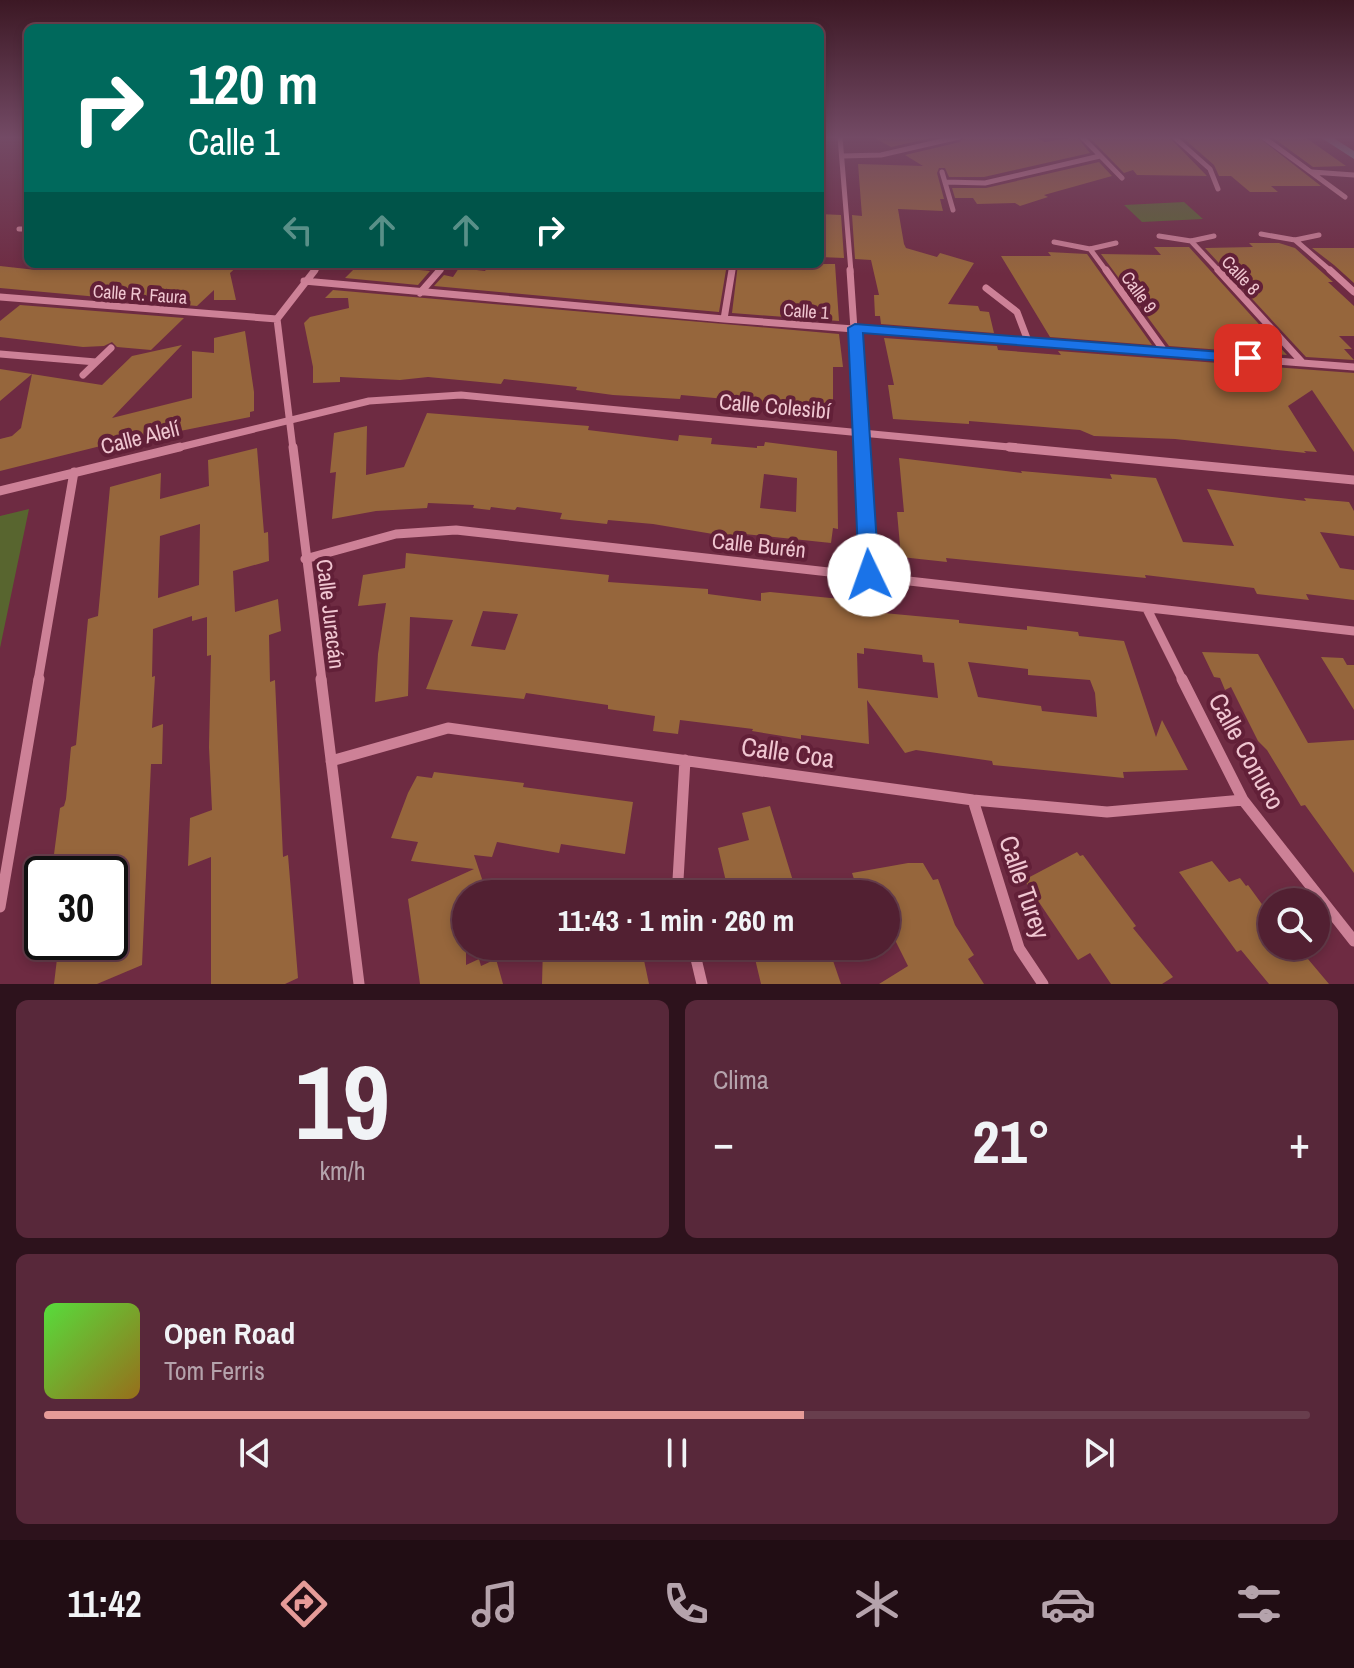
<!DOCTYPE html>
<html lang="es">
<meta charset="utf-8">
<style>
body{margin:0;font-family:"Archivo Narrow",sans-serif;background:#58283a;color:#f1f3f6;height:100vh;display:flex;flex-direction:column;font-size:30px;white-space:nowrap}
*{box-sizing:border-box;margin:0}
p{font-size:26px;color:#b5a3ac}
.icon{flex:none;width:44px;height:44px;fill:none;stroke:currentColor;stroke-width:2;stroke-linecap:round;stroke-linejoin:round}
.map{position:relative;height:984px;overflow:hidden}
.sheet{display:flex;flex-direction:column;gap:16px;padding:16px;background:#2d121c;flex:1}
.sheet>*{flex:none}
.top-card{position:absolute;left:24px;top:24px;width:800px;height:244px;border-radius:12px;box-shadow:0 4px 12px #0003,0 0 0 2px #683e4d;background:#00695c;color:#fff;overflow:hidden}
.tools{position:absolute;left:1258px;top:888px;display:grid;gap:16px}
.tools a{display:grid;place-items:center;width:72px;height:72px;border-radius:50%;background:#522032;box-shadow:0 4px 12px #0003,0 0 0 2px #683e4d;font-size:40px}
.speed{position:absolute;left:24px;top:856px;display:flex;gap:16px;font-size:40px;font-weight:700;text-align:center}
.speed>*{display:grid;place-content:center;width:104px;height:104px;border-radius:50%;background:#522032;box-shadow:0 4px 12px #0003,0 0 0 2px #683e4d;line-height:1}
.speed .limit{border:4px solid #111;border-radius:12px;background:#fff;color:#111}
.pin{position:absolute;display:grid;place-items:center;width:68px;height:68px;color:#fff;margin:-34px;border-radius:16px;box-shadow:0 4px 12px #0006}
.me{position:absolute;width:88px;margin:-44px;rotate:357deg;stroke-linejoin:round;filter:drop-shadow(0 0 6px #0008)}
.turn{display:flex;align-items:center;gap:28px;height:168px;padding:0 32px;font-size:36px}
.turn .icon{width:104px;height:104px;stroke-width:2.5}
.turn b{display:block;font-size:56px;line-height:68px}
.lanes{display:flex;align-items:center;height:76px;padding:0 32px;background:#0003;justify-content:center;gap:40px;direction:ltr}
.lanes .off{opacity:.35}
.big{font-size:60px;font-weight:700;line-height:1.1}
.sheet .widget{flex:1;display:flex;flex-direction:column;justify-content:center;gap:12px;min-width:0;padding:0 28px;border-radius:12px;background:#58283a}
.sheet .dial{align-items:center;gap:0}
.dial b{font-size:104px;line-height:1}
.song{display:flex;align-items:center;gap:24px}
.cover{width:96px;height:96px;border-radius:12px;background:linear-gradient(135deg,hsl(110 70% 55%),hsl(40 70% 35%))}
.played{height:8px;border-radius:4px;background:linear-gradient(90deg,#e69b98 60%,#683e4d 60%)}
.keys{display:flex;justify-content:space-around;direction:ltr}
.heat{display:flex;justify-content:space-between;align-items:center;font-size:44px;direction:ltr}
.sheet .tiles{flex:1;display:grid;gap:16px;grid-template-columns:1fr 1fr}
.widget:last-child{grid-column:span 2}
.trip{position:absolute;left:452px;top:880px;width:448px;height:80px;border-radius:40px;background:#522032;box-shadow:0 4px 12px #0003,0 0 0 2px #683e4d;font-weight:700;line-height:80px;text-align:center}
.dock{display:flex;height:128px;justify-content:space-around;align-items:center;background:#210d14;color:#b5a3ac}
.dock .icon{width:56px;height:56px}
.dock .active{color:#e69b98}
.dock b{font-size:36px;color:#f1f3f6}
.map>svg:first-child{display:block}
.green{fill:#58652f}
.building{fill:#96663c;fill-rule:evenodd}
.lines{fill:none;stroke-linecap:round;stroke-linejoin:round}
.street-far3{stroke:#cd8197;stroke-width:5}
.street-far2{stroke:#cd8197;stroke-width:7}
.street-far1{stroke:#cd8197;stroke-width:9}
.street{stroke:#cd8197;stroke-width:11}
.primary{fill:#779695;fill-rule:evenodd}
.route{fill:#1a73e8;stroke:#114b97;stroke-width:2}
.labels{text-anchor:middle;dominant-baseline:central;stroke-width:8;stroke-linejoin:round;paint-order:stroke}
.far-street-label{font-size:18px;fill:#f0c6d1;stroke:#622038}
.street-label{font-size:22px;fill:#f0c6d1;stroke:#622038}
.near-street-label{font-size:26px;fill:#f0c6d1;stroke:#622038}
</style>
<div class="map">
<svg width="1354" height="984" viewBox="0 0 1354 984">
<rect width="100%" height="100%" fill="#6e2b42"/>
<path class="green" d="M 1184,202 L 1203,219 L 1142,222 L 1124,205 Z
M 29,509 L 0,648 L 0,516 Z"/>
<path class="building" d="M 873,137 L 936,137 L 891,147 Z
M 964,137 L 1035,137 L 1045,142 L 1077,137 L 1090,153 L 984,177 L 949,177 L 945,168 L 939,168 L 937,173 L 944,199 L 940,199 L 943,211 L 898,209 L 904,244 L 906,248 L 937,257 L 940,253 L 974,263 L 948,304 L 978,306 L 980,311 L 989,312 L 994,333 L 881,324 L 880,316 L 875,316 L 874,295 L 879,295 L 871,260 L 855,259 L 852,215 L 862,216 L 858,164 L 923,166 L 905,155 L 960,142 Z
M 1089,137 L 1169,137 L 1207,176 L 1137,175 L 1133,170 L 1124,173 Z
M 1182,137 L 1258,137 L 1321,186 L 1271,186 L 1278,192 L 1250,192 L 1231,176 L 1219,176 L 1214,165 Z
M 1272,137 L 1305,137 L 1346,166 L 1313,167 Z
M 1099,162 L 1112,176 L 1044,195 L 1048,197 L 1020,206 L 1015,203 L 977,204 L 973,198 L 955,198 L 952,188 L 986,188 Z
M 820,214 L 841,215 L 844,258 L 820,257 Z
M 1249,243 L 1279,243 L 1295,248 L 1333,282 L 1328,282 L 1354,306 L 1354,336 L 1339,336 L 1352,349 L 1344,349 L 1354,360 L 1306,357 L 1205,248 L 1253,247 Z
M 1154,247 L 1189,247 L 1287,355 L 1169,346 L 1101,254 L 1161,255 Z
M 1312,248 L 1354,248 L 1354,283 L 1334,265 Z
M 1048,252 L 1087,254 L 1152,345 L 1050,337 L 1001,256 L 1051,256 Z
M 37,264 L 240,264 L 230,273 L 236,300 L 214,300 L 214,290 L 197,306 L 0,288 L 0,266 L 36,270 Z
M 359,264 L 389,264 L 387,267 L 430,271 L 418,285 L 345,278 Z
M 490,264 L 613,264 L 642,267 L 643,264 L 727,264 L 719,312 L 434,286 L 444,275 L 453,277 L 459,268 L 485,271 Z
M 738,264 L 835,264 L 839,321 L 732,313 Z
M 333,290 L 839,334 L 843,367 L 833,367 L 833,412 L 763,407 L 726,399 L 681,395 L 680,399 L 613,395 L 576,390 L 577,387 L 504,379 L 501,384 L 428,377 L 400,380 L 340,377 L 340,382 L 313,383 L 313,367 L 304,323 L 310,317 L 349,308 L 348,298 L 325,298 Z
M 20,305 L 184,318 L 151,350 L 117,347 L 112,342 L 104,346 L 83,347 L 0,337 L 0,321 Z
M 245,331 L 254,392 L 254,411 L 250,412 L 250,417 L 145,438 L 145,435 L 0,471 L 0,439 L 12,436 L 21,428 L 32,374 L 0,401 L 0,369 L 102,385 L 132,356 L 182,345 L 112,418 L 192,398 L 192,351 L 214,353 L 214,338 Z
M 884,338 L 997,346 L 998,350 L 1061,355 L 1058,351 L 1354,373 L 1354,452 L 1312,390 L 1288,406 L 1317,452 L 1304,451 L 1306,453 L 1175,439 L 1094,436 L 1080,430 L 969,421 L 969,424 L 893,419 L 888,385 L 894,385 Z
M 427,413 L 589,426 L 588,430 L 678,441 L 679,435 L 712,438 L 711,444 L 757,448 L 757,446 L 764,446 L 765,442 L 837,451 L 838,529 L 833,528 L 831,543 L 744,534 L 737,534 L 737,538 L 653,524 L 608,520 L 607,524 L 560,519 L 562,513 L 517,507 L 515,510 L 491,507 L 490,510 L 473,508 L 474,505 L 428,503 L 427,508 L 376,511 L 332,519 L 336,472 L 330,473 L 334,433 L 367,426 L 366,475 L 404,467 ZM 764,474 L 797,478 L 796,512 L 760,508 Z
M 257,448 L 264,533 L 268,532 L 269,561 L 233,571 L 235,612 L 278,599 L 281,631 L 269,635 L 270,682 L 275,680 L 283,857 L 288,855 L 298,978 L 285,984 L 211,984 L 211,857 L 188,866 L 190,818 L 212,810 L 209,747 L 211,655 L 207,656 L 207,617 L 192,621 L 192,616 L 153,629 L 152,677 L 155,676 L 152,728 L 163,724 L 162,764 L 151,764 L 142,965 L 97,984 L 54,984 L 59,942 L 110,942 L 110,874 L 65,874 L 67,856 L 53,862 L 60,808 L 64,806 L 66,799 L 71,747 L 76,745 L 88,619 L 98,616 L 110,487 L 161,473 L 160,499 L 209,486 L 208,460 ZM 200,524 L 199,585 L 158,598 L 160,536 Z
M 899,458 L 1022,473 L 1021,471 L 1112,479 L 1110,474 L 1156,478 L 1183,542 L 1234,546 L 1207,489 L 1306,501 L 1304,498 L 1349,502 L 1354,511 L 1354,536 L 1320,532 L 1340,568 L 1354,570 L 1354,600 L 1306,594 L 1309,600 L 1257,594 L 1254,588 L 1145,575 L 1146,578 L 946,558 L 947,562 L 901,557 L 897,512 L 904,512 Z
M 406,553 L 609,575 L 608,582 L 708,589 L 708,594 L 761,601 L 761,593 L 770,592 L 861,601 L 862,611 L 959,620 L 959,623 L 1027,630 L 1027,626 L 1078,632 L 1079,636 L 1124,641 L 1156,737 L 1162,720 L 1188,770 L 1123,772 L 1124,778 L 993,765 L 992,761 L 916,750 L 905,753 L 867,700 L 869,744 L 801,735 L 801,739 L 752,731 L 753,729 L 680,720 L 678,734 L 653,731 L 655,716 L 608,709 L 608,705 L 526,693 L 524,699 L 426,689 L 453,620 L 410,617 L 408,696 L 375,702 L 378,654 L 386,603 L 358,606 L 363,575 L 405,568 ZM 483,611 L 518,614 L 505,650 L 471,646 ZM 864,648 L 922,655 L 923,662 L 934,663 L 938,698 L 858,688 L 857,653 L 864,654 ZM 968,662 L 1028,669 L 1028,675 L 1090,680 L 1095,693 L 1097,717 L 1042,711 L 1041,706 L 978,697 Z
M 1202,652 L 1258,654 L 1308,743 L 1354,740 L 1354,873 L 1305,805 L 1301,806 L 1267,750 L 1258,741 L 1231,687 L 1225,690 L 1220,678 L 1214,677 Z
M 1321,657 L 1343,658 L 1347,665 L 1354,665 L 1354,710 Z
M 434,772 L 524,783 L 523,787 L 633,802 L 625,854 L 561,844 L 559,853 L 497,842 L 492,857 L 474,855 L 484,885 L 466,894 L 466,965 L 479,959 L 481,966 L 496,959 L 503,984 L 420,984 L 408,899 L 474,869 L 411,861 L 418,842 L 391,838 L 408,793 L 417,776 L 432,778 Z
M 770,806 L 797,894 L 729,894 L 718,848 L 749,840 L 742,813 Z
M 1077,852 L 1080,856 L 1083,855 L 1136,926 L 1133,928 L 1173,977 L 1162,984 L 1111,984 L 1090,953 L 1078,960 L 1024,880 Z
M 1212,861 L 1229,882 L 1240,878 L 1246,886 L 1248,885 L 1272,918 L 1272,946 L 1297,946 L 1329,984 L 1269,984 L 1241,950 L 1237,952 L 1179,872 Z
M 908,863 L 923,863 L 933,880 L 938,879 L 955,925 L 974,955 L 968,959 L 984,984 L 879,984 L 908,966 L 886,922 L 886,894 L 859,894 L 852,873 Z
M 543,946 L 641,946 L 649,984 L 542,984 Z
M 752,946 L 828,946 L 841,984 L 761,984 Z"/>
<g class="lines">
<path class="street-far3" d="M 840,137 L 851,272
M 1082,137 L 1122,178
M 1174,137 L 1210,169 L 1218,189
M 1263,137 L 1345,197
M 842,156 L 881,155 L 959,137
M 942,172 L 953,210
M 1312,172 L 1354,175
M 945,182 L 985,183 L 1100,156
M 19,229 L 28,229
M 1261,234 L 1295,240 L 1319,235
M 1159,236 L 1191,241 L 1214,236
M 1295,240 L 1332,272
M 1191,241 L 1220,272
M 1054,242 L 1090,249 L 1116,243
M 1090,249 L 1107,272
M 313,272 L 321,264
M 438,272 L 446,264
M 732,272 L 733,264"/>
<path class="street-far2" d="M 850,270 L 862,449
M 1106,270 L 1165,352
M 1218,270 L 1302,362
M 1330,270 L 1354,292
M 304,281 L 724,319 L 1354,367
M 986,288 L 1017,312 L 1028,341
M 420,293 L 440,270
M 0,297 L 277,319
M 724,319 L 732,270
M 0,354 L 96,362
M 83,375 L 111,348
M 172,449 L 369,401 L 461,395 L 1030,449
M 293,449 L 277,319 L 315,270"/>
<path class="street-far1" d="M 293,447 L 322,681
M 862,447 L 869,575
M 1009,447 L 1354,480
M 0,491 L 180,447
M 305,559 L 396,534 L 456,530 L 1354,631
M 1147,609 L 1183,681
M 38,681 L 74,472"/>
<path class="street" d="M 321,679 L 359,984
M 1182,679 L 1243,800 L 1354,941
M 331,761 L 448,728 L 973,800 L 1107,812 L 1243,800
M 973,800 L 1019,948 L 1043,984
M 681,894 L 678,880 L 685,760
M 0,907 L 39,679
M 693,946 L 702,984"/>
<path class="primary" d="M 1320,137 L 1332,137 L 1354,151 L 1354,159 Z"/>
</g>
<linearGradient id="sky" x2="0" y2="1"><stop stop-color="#3c1824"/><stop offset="0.5" stop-color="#734a65"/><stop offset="1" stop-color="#734a65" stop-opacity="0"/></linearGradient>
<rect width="1354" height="275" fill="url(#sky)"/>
<path class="route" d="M 855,324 L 1248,354 L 1255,358 L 1248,363 L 863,333 L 879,575 L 876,581 L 861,581 L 859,575 L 848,328 Z"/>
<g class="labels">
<g class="far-street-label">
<text transform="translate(1241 275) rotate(47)">Calle 8</text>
<text transform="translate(1139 292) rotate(54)">Calle 9</text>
<text transform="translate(140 294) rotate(4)">Calle R. Faura</text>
<text transform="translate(806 311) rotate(4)">Calle 1</text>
</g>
<g class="street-label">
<text transform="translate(775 406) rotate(5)">Calle Colesibí</text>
<text transform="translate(140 437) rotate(-14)">Calle Alelí</text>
<text transform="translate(759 545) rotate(6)">Calle Burén</text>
<text transform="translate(331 614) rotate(83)">Calle Juracán</text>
</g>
<g class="near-street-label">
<text transform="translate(1247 751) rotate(61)">Calle Conuco</text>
<text transform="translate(788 752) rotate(8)">Calle Coa</text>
<text transform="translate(1025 887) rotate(71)">Calle Turey</text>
</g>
</g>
</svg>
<div class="tools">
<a><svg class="icon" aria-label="search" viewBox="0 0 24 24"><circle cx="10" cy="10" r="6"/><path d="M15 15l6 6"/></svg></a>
</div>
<div class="speed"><div class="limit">30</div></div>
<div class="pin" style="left:1248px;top:358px;background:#d93025"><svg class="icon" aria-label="arrive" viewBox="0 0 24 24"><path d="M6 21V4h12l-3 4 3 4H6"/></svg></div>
<svg class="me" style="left:869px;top:575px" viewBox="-20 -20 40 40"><circle r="19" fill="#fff"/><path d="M0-13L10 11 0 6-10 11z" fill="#1a73e8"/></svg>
<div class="trip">11:43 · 1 min · 260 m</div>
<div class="top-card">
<div class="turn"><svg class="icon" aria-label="right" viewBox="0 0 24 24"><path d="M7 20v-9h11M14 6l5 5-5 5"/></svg><div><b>120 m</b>Calle 1</div></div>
<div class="lanes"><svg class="icon off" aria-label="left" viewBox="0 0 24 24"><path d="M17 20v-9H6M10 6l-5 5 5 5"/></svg><svg class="icon off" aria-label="ahead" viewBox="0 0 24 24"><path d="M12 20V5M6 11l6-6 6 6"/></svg><svg class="icon off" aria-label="ahead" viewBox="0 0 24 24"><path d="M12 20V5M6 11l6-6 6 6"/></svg><svg class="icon" aria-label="right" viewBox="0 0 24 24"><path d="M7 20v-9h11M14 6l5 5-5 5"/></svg></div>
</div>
</div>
<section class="sheet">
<div class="tiles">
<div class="widget dial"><b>19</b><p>km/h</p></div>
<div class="widget"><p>Clima</p>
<div class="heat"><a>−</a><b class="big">21°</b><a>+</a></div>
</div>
<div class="widget">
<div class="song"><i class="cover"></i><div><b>Open Road</b><p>Tom Ferris</p></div></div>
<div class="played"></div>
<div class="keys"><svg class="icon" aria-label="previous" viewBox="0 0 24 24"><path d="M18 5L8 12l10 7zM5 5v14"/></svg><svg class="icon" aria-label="pause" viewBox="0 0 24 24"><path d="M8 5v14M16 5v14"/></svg><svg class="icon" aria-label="next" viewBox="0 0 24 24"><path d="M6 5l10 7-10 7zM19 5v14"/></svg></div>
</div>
</div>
</section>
<nav class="dock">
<b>11:42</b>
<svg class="icon active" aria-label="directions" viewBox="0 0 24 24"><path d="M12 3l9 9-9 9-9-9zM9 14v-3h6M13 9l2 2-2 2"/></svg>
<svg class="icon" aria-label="music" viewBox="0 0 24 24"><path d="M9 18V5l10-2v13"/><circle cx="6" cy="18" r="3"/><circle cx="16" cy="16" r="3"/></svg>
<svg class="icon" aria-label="phone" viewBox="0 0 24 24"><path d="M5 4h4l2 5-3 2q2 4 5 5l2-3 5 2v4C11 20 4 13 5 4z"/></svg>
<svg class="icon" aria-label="climate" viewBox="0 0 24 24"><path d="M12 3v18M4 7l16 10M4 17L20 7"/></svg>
<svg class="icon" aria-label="car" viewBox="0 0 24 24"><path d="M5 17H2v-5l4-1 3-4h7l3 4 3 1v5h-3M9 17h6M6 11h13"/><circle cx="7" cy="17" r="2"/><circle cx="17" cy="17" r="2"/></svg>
<svg class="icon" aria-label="filters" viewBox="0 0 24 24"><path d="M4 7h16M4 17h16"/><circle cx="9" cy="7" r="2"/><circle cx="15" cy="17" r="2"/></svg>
</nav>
